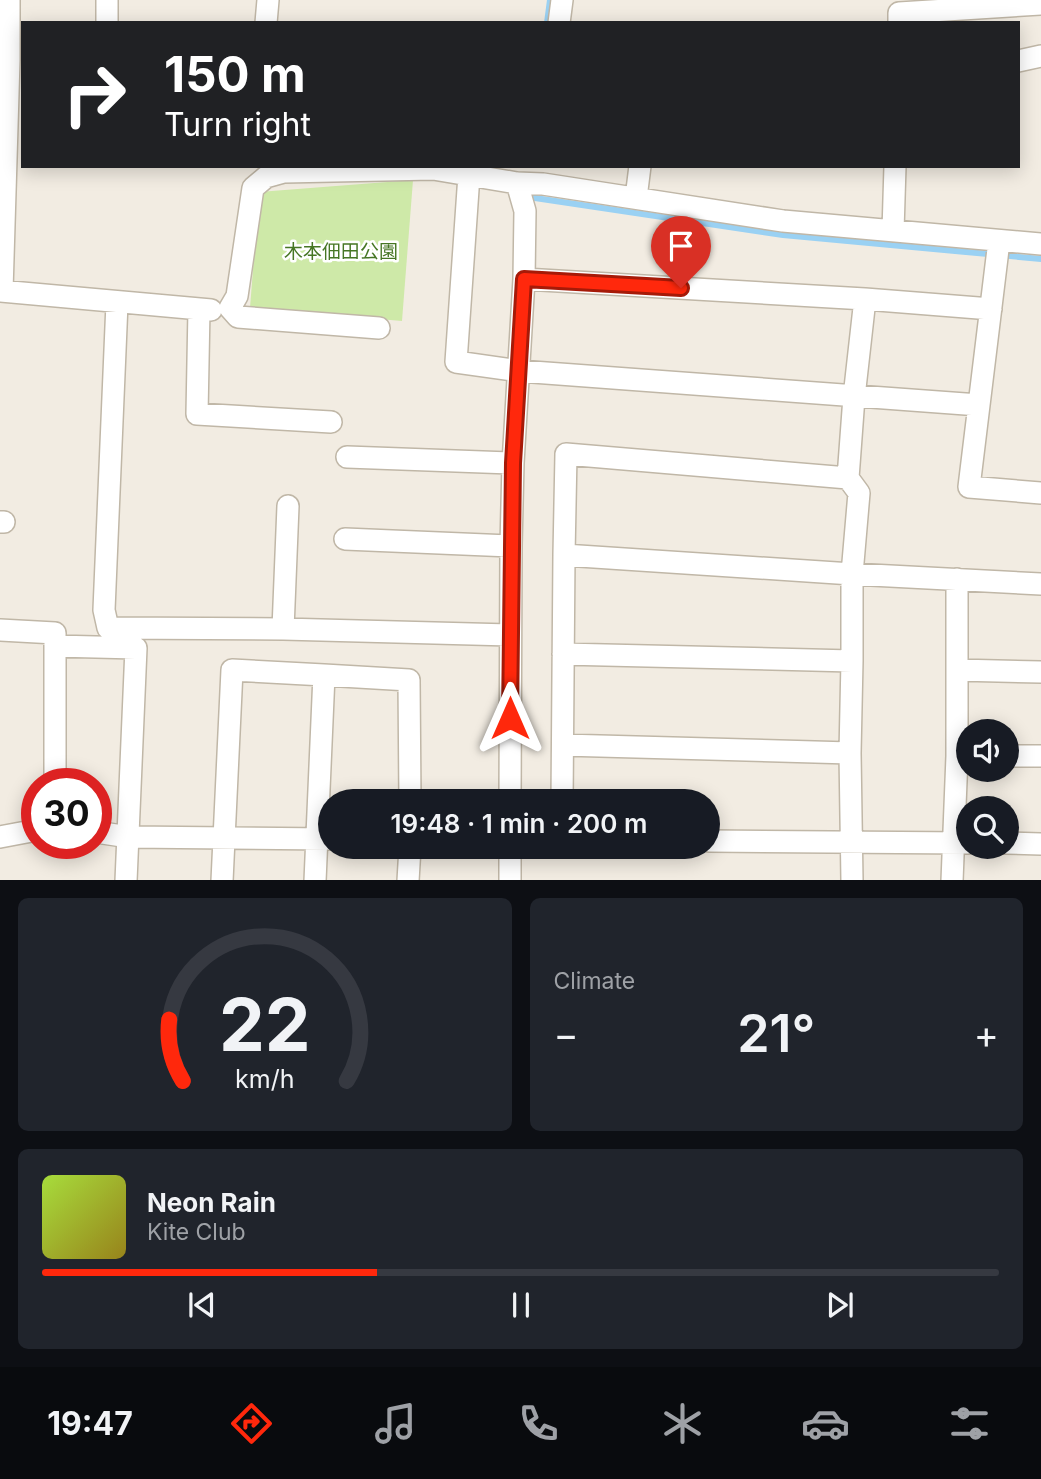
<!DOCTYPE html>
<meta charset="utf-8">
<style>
body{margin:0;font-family:Inter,"Noto Sans JP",sans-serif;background:#20242c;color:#f1f3f6;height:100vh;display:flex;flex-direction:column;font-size:26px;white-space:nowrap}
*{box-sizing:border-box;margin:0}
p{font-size:23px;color:#9ea1a6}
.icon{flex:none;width:38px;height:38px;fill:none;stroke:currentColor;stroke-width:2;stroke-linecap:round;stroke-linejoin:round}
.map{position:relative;height:880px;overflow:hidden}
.drawer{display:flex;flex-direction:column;gap:18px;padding:18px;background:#0d0f14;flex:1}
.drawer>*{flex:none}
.top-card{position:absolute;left:21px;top:21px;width:999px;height:147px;border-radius:0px;box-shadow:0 4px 18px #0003;background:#202124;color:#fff;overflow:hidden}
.tools{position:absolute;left:956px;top:719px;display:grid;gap:14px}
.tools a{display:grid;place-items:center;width:63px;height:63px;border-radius:50%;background:#171b24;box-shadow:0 4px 18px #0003;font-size:35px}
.speed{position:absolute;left:21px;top:768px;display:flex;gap:14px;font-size:35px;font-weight:700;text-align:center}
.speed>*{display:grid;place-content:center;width:91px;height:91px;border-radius:50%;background:#171b24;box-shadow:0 4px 18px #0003;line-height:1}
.speed .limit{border:10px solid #d22;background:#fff;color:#111}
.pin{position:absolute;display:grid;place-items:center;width:60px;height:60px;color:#fff;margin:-72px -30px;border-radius:50% 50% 50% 0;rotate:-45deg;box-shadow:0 0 7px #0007}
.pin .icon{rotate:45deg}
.me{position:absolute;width:77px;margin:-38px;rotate:0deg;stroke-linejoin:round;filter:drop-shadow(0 0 5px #0008)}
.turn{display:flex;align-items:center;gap:24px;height:147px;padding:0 28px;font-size:32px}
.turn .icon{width:91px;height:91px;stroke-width:2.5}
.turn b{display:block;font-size:49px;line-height:60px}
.big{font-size:52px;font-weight:600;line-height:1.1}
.drawer .tile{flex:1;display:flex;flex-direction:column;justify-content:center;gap:10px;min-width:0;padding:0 24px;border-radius:10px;background:#20242c}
.drawer .dial{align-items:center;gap:0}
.dial svg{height:182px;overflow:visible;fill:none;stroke:#363941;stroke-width:7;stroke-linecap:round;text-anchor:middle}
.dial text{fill:#f1f3f6;stroke:none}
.song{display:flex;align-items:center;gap:21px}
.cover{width:84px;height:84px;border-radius:10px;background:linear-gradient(135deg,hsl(80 70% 55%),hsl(50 70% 35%))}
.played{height:7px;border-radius:4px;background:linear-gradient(90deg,#ff280c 35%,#363941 35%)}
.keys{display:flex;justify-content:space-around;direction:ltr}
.heat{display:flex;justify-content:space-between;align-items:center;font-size:38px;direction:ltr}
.drawer .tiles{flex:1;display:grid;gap:18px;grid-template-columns:1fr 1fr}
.tile:last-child{grid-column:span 2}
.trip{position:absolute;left:318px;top:789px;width:402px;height:70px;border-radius:35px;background:#171b24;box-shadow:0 4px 18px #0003;font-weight:600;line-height:70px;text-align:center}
.menu{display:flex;height:112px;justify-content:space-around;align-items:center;background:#090b0e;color:#9ea1a6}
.menu .icon{width:49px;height:49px}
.menu .selected{color:#ff280c}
.menu b{font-size:32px;color:#f1f3f6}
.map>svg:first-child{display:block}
.green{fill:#cee9a8}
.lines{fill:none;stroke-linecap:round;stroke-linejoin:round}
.stream{stroke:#9ad1f3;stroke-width:6}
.minor-casing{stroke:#c0b7a7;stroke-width:24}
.minor{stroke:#fff;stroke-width:21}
.route-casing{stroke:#a61a08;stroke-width:18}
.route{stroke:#ff280c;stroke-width:12}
.labels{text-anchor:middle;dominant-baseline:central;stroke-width:5;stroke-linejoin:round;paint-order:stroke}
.park-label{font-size:19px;fill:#467624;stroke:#fff}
</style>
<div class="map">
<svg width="1041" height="881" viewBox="0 0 1041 881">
<rect width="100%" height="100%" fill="#f2ece2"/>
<path class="green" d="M 413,180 L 402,321 L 250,308 L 259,192 Z"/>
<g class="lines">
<path class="stream" d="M 547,23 L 550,0
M 534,189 L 535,198 L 783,235 L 1041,259"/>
<g class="minor-casing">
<path id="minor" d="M 107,23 L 107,0
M 266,23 L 268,0
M 559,23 L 562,0
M 899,23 L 899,13 L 1041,4
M 1018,61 L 1041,56
M 469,175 L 456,362 L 519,371 L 979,405
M 636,198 L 640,166
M 893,231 L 895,166
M 999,241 L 969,487 L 1041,493
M 524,279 L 865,299 L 854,397 L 848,478
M 0,291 L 211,310
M 2,291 L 9,60 L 9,0
M 865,299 L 991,309
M 117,303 L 104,610 L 108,628 L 283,629 L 510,635
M 199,309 L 197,414 L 331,422
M 379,328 L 238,317 L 230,308 L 237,296 L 253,188 L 266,177 L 284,172 L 433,169 L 517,183 L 543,184 L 783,221 L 1041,244
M 347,457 L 513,463
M 0,522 L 4,522
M 345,539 L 511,546
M 957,579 L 957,670 L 1041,672
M 283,629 L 288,506
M 0,630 L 55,633 L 55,646
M 563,654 L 852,661 L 852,574 L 859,493 L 848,478 L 566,454 L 564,555
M 957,670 L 957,756 L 968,756
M 563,745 L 850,753 L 852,661
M 850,753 L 852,881
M 1006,756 L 1041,756
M 55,784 L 55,646 L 136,648 L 126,881
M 510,802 L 511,546 L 513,463 L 524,279 L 525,211 L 517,183
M 562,802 L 564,555 L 852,574 L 1041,584
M 96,832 L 129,837 L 329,839
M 0,837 L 37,830
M 709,841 L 968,843
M 1006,843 L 1041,844
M 222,881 L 232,670 L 324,675
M 315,881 L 324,675 L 409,680 L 410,802
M 408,881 L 410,847
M 510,881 L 510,847
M 952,881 L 957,756"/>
</g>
<use href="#minor" class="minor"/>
</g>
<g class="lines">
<g class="route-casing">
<path id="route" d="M 510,718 L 513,463 L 524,279 L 681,288"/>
</g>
<use href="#route" class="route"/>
</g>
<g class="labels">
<g class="park-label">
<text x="341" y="251">木本佃田公園</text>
</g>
</g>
</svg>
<div class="tools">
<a><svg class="icon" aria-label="sound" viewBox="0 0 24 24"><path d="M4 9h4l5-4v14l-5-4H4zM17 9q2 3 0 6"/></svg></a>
<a><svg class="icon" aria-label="search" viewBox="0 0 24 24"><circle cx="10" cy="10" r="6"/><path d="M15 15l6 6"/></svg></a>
</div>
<div class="speed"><div class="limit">30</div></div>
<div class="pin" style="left:681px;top:288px;background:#d93025"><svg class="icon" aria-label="arrive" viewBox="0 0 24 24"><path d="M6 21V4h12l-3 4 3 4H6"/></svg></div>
<svg class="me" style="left:510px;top:718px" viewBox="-20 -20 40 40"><path d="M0-17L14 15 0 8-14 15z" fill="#ff280c" stroke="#fff" stroke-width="4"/></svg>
<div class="trip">19:48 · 1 min · 200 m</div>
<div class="top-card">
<div class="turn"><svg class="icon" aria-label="right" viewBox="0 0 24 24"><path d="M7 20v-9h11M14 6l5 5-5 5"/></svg><div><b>150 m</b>Turn right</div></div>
</div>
</div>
<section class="drawer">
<div class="tiles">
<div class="tile dial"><svg viewBox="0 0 100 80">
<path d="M14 69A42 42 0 1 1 86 69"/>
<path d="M14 69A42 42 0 0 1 8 42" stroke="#ff280c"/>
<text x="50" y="56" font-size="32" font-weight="700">22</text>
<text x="50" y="72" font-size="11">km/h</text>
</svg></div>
<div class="tile"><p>Climate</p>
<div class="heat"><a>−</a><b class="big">21°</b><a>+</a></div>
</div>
<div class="tile">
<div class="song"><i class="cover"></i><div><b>Neon Rain</b><p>Kite Club</p></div></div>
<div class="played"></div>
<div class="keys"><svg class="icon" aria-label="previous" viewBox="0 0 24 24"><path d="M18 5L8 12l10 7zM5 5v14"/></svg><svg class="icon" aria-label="pause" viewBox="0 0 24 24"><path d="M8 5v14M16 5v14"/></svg><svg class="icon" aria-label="next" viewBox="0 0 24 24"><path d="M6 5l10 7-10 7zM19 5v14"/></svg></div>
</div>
</div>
</section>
<nav class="menu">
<b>19:47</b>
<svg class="icon selected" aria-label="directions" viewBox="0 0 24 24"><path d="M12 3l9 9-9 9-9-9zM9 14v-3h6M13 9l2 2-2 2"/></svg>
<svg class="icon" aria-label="music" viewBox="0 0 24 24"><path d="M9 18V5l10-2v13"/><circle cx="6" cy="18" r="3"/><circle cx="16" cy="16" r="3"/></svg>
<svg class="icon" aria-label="phone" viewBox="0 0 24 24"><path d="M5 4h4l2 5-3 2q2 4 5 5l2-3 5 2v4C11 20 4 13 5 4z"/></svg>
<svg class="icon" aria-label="climate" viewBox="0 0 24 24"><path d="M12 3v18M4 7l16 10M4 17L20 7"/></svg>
<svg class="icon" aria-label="car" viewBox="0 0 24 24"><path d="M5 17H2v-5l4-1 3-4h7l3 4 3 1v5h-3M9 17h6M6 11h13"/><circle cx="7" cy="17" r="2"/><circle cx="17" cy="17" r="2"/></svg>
<svg class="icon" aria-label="filters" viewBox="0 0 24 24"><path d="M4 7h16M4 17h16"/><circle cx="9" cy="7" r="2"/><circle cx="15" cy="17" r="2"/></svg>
</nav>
